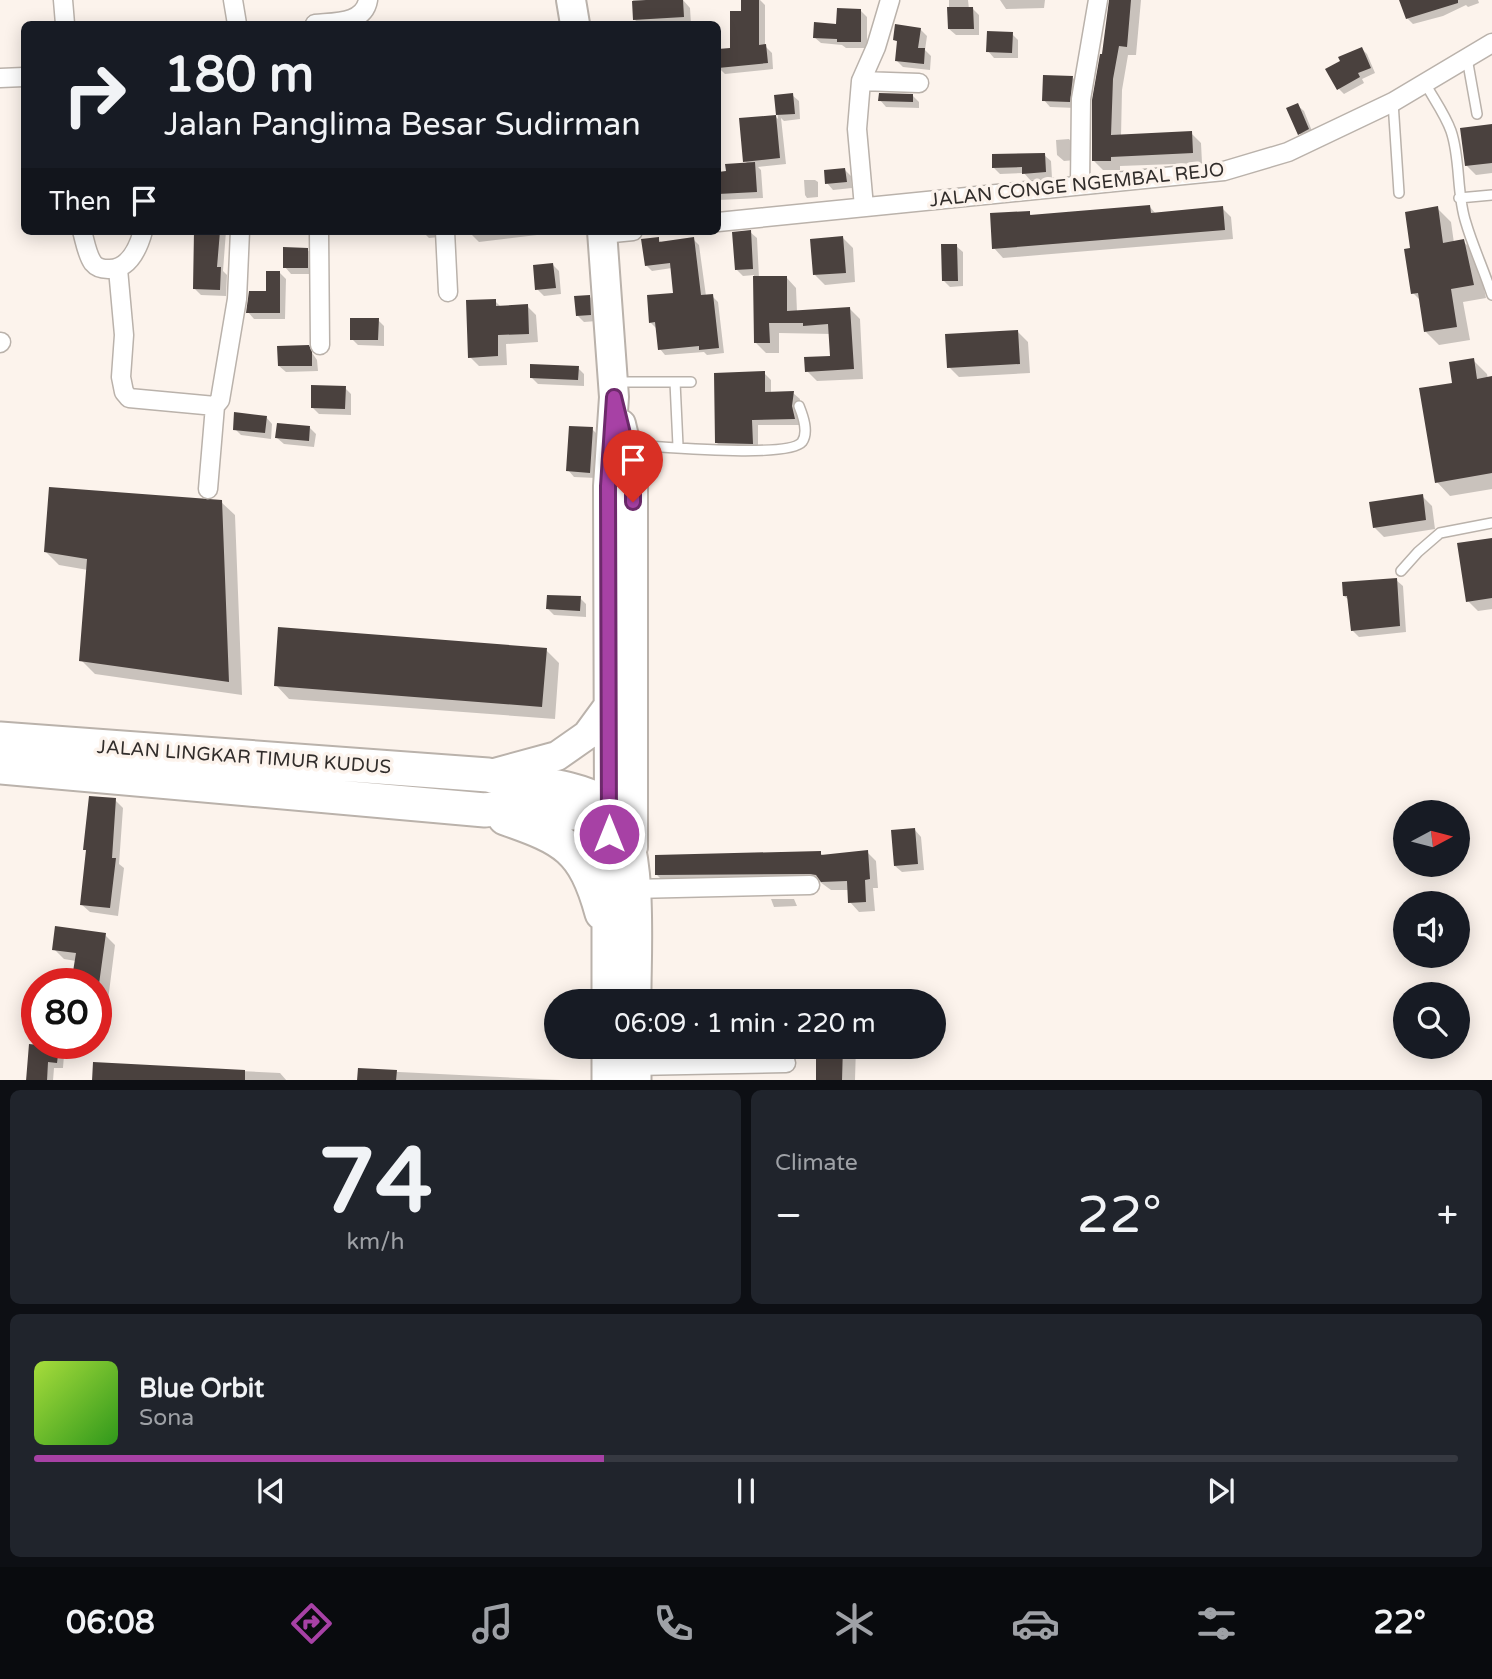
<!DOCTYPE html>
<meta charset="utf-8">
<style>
body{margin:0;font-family:"Varela Round",sans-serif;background:#20242c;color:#f1f3f6;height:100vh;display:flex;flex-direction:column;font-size:26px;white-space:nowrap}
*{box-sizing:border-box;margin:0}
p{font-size:23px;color:#9ea1a6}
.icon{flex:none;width:38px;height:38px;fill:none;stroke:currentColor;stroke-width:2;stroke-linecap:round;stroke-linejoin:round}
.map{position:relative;height:1080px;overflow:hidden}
.panel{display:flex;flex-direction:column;gap:10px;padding:10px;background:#0d0f14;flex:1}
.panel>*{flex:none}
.hud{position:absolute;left:21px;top:21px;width:700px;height:214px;border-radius:10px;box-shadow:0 4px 18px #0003;background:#171b24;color:#f1f3f6;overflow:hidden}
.needle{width:46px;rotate:83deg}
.buttons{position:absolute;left:1393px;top:800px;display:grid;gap:14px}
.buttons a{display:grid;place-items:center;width:77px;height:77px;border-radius:50%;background:#171b24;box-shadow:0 4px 18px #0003;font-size:35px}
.speed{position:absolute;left:21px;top:968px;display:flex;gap:14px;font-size:35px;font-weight:700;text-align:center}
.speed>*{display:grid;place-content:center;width:91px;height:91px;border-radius:50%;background:#171b24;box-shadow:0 4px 18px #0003;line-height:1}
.speed .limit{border:10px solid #d22;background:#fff;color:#111}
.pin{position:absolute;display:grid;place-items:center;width:60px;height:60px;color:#fff;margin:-72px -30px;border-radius:50% 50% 50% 0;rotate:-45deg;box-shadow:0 0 7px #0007}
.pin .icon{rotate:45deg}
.me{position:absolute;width:77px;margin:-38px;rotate:0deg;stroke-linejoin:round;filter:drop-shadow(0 0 5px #0008)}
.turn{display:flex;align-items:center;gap:24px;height:147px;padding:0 28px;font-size:32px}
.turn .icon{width:91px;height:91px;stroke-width:2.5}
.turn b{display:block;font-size:49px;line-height:60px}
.then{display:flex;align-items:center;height:66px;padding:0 28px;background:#0003;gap:14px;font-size:26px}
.big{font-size:52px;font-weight:600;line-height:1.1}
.panel .widget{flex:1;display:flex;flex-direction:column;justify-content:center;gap:10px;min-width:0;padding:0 24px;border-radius:10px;background:#20242c}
.panel .dial{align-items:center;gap:0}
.dial b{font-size:91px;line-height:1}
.song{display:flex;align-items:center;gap:21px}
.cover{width:84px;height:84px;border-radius:10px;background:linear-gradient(135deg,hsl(80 70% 55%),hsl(110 70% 35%))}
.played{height:7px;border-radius:4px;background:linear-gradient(90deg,#a741a5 40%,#363941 40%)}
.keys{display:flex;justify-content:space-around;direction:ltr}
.heat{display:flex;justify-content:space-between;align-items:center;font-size:38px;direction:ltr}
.panel .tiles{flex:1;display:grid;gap:10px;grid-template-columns:1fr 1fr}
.widget:last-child{grid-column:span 2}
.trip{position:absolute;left:544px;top:989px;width:402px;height:70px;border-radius:35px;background:#171b24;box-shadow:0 4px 18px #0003;font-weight:600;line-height:70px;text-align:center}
.menu{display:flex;height:112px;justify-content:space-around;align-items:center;background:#090b0e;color:#9ea1a6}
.menu .icon{width:49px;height:49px}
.menu .current{color:#a741a5}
.menu b{font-size:32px;color:#f1f3f6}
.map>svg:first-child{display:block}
.shadow{fill:#0003}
.building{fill:#4a413e}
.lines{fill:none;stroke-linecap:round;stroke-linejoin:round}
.lane-casing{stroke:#bab2ab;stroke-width:12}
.street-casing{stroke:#bab2ab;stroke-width:21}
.primary-casing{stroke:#bab2ab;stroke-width:32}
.highway-casing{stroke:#bab2ab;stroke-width:37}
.lane{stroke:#fff;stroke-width:9}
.street{stroke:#fff;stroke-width:18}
.primary{stroke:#fff;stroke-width:28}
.highway{stroke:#fff;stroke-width:33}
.route-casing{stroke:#6d2a6b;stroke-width:18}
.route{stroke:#a741a5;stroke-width:12}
.labels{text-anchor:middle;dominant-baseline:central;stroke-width:7;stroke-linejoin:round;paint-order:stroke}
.street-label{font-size:19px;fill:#312d2b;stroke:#fcf3ec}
</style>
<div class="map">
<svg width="1492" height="1081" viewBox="0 0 1492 1081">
<rect width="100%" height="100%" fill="#fcf3ec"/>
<path class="shadow" d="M 633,0 L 683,0 L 690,8 L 691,24 L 637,24 L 635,19 Z
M 743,0 L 760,0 L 765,5 L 765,46 L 772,53 L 773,69 L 725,74 L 718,67 L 718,51 L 732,49 L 743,13 Z
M 949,0 L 968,0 L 969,9 L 973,9 L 979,15 L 979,35 L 956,35 L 949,29 Z
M 1000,0 L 1045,0 L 1044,8 L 1006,9 Z
M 1111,0 L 1141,0 L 1136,55 L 1128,55 L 1122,90 L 1121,137 L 1191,133 L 1201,143 L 1202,163 L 1120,166 L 1120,170 L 1103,170 L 1093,160 L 1102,56 Z
M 1401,0 L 1478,0 L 1479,3 L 1468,7 L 1466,5 L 1443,16 L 1413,24 L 1407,18 Z
M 861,11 L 867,17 L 867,48 L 846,48 L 842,45 L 821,43 L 814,37 Z
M 920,29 L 927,36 L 925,50 L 931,56 L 930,70 L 903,67 L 897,61 L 899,43 L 895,40 Z
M 1012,34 L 1018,40 L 1018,58 L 994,58 L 988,51 Z
M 1362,49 L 1367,54 L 1375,73 L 1362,79 L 1364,83 L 1344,94 L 1339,89 Z
M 1073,78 L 1079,84 L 1076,108 L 1050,107 L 1044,100 Z
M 792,95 L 799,101 L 800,119 L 784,121 L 781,118 L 786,164 L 758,167 L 761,170 L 763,198 L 718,200 L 718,174 L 728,173 L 748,164 L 745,161 L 775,116 L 778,119 L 776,96 Z
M 913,96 L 919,102 L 919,108 L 886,107 L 880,100 Z
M 1297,105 L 1304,111 L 1314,136 L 1306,140 L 1300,134 Z
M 1492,125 L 1492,173 L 1476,175 L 1466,165 Z
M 1069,139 L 1075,146 L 1075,160 L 1064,161 L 1057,155 L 1056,140 Z
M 1044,155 L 1051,161 L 1052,178 L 1030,180 L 1024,173 L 1000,174 L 994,168 Z
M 845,170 L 851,176 L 852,188 L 833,190 L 827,183 Z
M 804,180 L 815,180 L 818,182 L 818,197 L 807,198 L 805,195 Z
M 1150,207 L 1156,214 L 1222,208 L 1231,217 L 1233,239 L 1003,258 L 994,248 L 1029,213 L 1033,217 Z
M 1437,208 L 1451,222 L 1454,243 L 1463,241 L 1477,255 L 1486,298 L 1463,302 L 1470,340 L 1439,345 L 1426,332 L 1421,301 L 1413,293 Z
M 196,231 L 226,231 L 223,271 L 227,275 L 226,296 L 201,295 L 194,288 Z
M 422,231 L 443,231 L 440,237 L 429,238 Z
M 471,231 L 537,231 L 537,235 L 479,242 L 472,235 Z
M 750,232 L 757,238 L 759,278 L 786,277 L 796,288 L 797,312 L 850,309 L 860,319 L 863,379 L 817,381 L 807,371 L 832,358 L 831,334 L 779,333 L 779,353 L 766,353 L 756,343 L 754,275 L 743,276 L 736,269 Z
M 843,238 L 853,248 L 855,282 L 825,285 L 815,275 Z
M 658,239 L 662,243 L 693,239 L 699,245 L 706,296 L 712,296 L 718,302 L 724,353 L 707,355 L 704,352 L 665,355 L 660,349 L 656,328 L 650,322 L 675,295 L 672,268 L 652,271 L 646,265 Z
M 956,246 L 963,252 L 963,286 L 950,287 L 943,280 Z
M 307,249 L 313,256 L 314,274 L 291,274 L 285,267 Z
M 553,265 L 559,271 L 561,294 L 544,296 L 537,289 Z
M 279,272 L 286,279 L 285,319 L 254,319 L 248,312 L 267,293 Z
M 589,296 L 596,303 L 597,321 L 584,322 L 578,316 Z
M 495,301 L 501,307 L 527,306 L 536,315 L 538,342 L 506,344 L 507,365 L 479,366 L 470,357 Z
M 378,320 L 384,326 L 384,346 L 358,345 L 352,339 Z
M 1018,332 L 1028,342 L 1030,373 L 959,377 L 949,367 Z
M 308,347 L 317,360 L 318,371 L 286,372 L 279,366 Z
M 1473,360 L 1487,374 L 1488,379 L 1492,378 L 1492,489 L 1450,496 L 1437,482 L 1454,384 Z
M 578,368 L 584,374 L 584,386 L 538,384 L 532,378 Z
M 764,373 L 771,380 L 771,394 L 793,393 L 800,399 L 798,413 L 800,425 L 758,425 L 758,449 L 723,449 L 716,442 Z
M 345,388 L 351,394 L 351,415 L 319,414 L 312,407 Z
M 266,417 L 272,424 L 271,439 L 241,435 L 235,429 Z
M 309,427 L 316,434 L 314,447 L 284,444 L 277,438 Z
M 592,429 L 598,435 L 596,478 L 574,477 L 568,470 Z
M 1422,496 L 1432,506 L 1435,529 L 1384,537 L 1374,527 Z
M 221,502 L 235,515 L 242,695 L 95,674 L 81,660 L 88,570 L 59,565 L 46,552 Z
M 1492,540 L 1492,609 L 1478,611 L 1468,601 Z
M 1396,580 L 1403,586 L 1406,632 L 1359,637 L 1352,630 L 1349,600 L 1344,596 Z
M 580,598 L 586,604 L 586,617 L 554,615 L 548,609 Z
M 546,650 L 559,663 L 555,719 L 289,699 L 276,685 Z
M 115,800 L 123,808 L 119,864 L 124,868 L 118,916 L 90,912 L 81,904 L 88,852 L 85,849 Z
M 915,830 L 921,837 L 924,870 L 902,872 L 895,866 Z
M 867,852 L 876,861 L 878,888 L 873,888 L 875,911 L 859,912 L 850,902 L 849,890 L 831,890 L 820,882 L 666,884 L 657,875 L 820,853 L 824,856 Z
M 771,899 L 794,899 L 797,906 L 774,907 Z
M 105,935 L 115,945 L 106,1016 L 96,1015 L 96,984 L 76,961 L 64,959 L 54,949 Z
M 818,1046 L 856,1046 L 855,1081 L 817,1081 Z
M 58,1048 L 64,1055 L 63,1068 L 54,1068 L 53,1081 L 28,1081 Z
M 94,1064 L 280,1073 L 287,1081 L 93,1081 Z
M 359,1070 L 561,1080 L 561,1081 L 359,1081 Z"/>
<path class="building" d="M 646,0 L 683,0 L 684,17 L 633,20 L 632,1 Z
M 741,0 L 759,0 L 759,45 L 766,44 L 768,63 L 718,68 L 718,49 L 730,48 L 730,11 L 741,11 Z
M 1109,0 L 1131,0 L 1127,47 L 1119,46 L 1113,79 L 1111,135 L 1192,131 L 1193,153 L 1111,157 L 1111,161 L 1092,161 L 1092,100 L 1100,54 L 1102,54 Z
M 1399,0 L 1458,0 L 1458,3 L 1406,19 Z
M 947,7 L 973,7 L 974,29 L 948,29 Z
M 837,8 L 861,9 L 861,42 L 837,42 L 837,39 L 813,38 L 814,22 L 836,24 Z
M 895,24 L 921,28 L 918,48 L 925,48 L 924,64 L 895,61 L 897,41 L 893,40 Z
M 987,31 L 1013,32 L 1012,53 L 986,52 Z
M 1362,47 L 1371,68 L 1358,73 L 1360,77 L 1337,90 L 1325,69 L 1340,61 L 1338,57 Z
M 1043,75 L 1073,76 L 1070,102 L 1042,101 Z
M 793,93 L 795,114 L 776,115 L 774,95 Z
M 879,93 L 913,94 L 913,102 L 878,101 Z
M 1298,103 L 1309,129 L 1298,135 L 1286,108 Z
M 776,115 L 780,158 L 743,162 L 739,118 Z
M 1492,124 L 1492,163 L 1465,166 L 1460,128 Z
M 1045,153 L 1046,172 L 1022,174 L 1022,167 L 992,168 L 992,154 Z
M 755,162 L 757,192 L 718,194 L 718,172 L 726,171 L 725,164 Z
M 845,168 L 847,182 L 825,184 L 824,170 Z
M 1150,205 L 1151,213 L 1223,206 L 1225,230 L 992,249 L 990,213 L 1030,211 L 1030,215 Z
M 1438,206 L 1443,243 L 1464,239 L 1474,285 L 1451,289 L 1457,327 L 1424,332 L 1418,293 L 1411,294 L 1404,249 L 1410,248 L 1405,212 Z
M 751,230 L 753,269 L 735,270 L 732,232 Z
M 194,231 L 220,231 L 217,267 L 221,267 L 220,290 L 193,289 Z
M 843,236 L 846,273 L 813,275 L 810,239 Z
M 659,237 L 659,242 L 694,237 L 701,295 L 713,294 L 719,348 L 699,350 L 699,346 L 658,350 L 655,322 L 649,323 L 647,295 L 673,293 L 670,263 L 645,266 L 641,239 Z
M 941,244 L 957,244 L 958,281 L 942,281 Z
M 283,247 L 308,248 L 308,268 L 283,268 Z
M 553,263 L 556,288 L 535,290 L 533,265 Z
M 266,271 L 280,271 L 280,313 L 246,313 L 249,291 L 266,291 Z
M 753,276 L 787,276 L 787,311 L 850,307 L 854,369 L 805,372 L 804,357 L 830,356 L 828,324 L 803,326 L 803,323 L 769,323 L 770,343 L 754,343 Z
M 590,295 L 591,315 L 576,316 L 574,296 Z
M 496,299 L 496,306 L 528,304 L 529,334 L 498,335 L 498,356 L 468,358 L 466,300 Z
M 350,318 L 379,318 L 378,340 L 350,340 Z
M 1018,330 L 1020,364 L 947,368 L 945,334 Z
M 309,345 L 312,352 L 312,366 L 278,366 L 277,346 Z
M 1474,358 L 1477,379 L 1492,376 L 1492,473 L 1435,483 L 1419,388 L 1452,383 L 1449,362 Z
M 530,364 L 579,366 L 578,380 L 530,378 Z
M 765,371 L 765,392 L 794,391 L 792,406 L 795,419 L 752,420 L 753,444 L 715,443 L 714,373 Z
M 311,385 L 346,386 L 345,409 L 311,408 Z
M 234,412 L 267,416 L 265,433 L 233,430 Z
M 277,423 L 310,426 L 309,441 L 275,438 Z
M 569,426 L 593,427 L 590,473 L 566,471 Z
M 49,487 L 222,500 L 229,682 L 79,661 L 87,559 L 44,552 Z
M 1423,494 L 1426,520 L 1373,528 L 1369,502 Z
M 1492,538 L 1492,598 L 1466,602 L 1457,543 Z
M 1397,578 L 1400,626 L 1351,631 L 1347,596 L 1343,596 L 1342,582 Z
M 547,595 L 581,596 L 580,611 L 546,609 Z
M 278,627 L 547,648 L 542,707 L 274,686 Z
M 89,796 L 116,798 L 112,858 L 116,858 L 110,908 L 80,905 L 86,850 L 83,850 Z
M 915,828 L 918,864 L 894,866 L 891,830 Z
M 868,850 L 870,879 L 865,880 L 866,902 L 848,903 L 847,881 L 821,882 L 816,875 L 810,874 L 655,875 L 655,855 L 821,851 L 821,855 Z
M 55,926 L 106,933 L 99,984 L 71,984 L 76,953 L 52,950 Z
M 29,1044 L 59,1047 L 57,1063 L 48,1062 L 47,1081 L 26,1081 Z
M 816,1046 L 843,1046 L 842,1081 L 816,1081 Z
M 93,1062 L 245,1070 L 245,1081 L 92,1081 Z
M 358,1068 L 397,1070 L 396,1081 L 357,1081 Z"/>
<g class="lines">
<g class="lane-casing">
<path id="lane" d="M 1467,58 L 1477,114
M 1425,83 C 1433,98 1445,114 1451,131 C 1461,160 1456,193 1466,223 C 1473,247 1484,270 1492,295
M 1393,102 L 1399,193
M 1459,198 L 1492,195
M 616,382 L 691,382
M 675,382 L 678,446
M 631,445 C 658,446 788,459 802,442 C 809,432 803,416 799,406
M 1401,571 L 1418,552 L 1440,533 L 1492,523"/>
</g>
<g class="street-casing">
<path id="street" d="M 63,0 L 65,24
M 233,0 L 237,24
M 315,24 C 334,22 364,24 368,0
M 0,78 L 24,77
M 861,81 L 919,83
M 1080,185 L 1081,99 L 1098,0
M 864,207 L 857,129 L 861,81 L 876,47 L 890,0
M 718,222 L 1224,171 L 1288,152 L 1393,102 L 1492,43
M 82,231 C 85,241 87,255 93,263 C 97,268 102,269 108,269 C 129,270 138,249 143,231
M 319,231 L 320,345
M 445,231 L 448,292
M 603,234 L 633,231
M 118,269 L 124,335 L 121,377 L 124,392 L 129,398 L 215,406 L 220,400 L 237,299 L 240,231
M 0,343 L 1,342
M 208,489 L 215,406
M 633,889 L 810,885
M 634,1066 L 786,1063"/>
</g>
<g class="primary-casing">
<path id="primary" d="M 571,0 L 575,24
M 602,231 L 614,397 L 608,486 L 609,806
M 621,424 L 633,475 L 633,847
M 491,774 L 557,756 L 587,735 L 609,705"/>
</g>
<g class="highway-casing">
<path id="highway" d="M 0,739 L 488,775 C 524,784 576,784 607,805 C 644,828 633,959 634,1001
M 0,767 L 485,810 L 510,807 L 571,813 L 598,812
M 505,818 C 565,839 584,848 602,913
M 609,821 L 609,1001
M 634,1046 L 634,1081
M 609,1081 L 609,1046"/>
</g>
<use href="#lane" class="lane"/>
<use href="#street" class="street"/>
<use href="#primary" class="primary"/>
<use href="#highway" class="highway"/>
</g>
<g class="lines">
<g class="route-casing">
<path id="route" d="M 609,834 L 608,486 L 614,397 L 633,475 L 633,502"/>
</g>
<use href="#route" class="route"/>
</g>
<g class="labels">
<g class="street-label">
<text transform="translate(1077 185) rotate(-6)">JALAN CONGE NGEMBAL REJO</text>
<text transform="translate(244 757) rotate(4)">JALAN LINGKAR TIMUR KUDUS</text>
</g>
</g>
</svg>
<div class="buttons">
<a><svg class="needle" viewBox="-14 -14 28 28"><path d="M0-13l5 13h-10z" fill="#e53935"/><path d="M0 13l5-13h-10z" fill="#9ea1a6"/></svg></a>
<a><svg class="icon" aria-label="sound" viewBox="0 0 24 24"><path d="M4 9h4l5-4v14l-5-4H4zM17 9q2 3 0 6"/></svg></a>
<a><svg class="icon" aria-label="search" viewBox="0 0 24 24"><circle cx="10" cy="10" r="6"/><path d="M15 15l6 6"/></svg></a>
</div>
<div class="speed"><div class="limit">80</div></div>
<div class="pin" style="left:633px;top:502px;background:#d93025"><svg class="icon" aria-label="arrive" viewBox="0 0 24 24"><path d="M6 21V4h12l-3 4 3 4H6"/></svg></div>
<svg class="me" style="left:609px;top:834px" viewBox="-20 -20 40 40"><circle r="17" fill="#a741a5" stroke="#fff" stroke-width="3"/><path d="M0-11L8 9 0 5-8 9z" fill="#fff"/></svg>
<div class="trip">06:09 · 1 min · 220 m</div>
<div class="hud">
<div class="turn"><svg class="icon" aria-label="right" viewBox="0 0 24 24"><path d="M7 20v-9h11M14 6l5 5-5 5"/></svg><div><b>180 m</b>Jalan Panglima Besar Sudirman</div></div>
<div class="then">Then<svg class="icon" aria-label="arrive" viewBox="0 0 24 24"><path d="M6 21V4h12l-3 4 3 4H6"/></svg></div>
</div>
</div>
<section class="panel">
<div class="tiles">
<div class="widget dial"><b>74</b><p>km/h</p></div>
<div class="widget"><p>Climate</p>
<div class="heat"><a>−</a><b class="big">22°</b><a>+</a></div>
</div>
<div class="widget">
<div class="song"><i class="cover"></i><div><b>Blue Orbit</b><p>Sona</p></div></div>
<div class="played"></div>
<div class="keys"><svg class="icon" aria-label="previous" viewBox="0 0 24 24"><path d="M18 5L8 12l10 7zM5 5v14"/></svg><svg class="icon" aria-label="pause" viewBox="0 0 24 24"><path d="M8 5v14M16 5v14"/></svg><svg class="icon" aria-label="next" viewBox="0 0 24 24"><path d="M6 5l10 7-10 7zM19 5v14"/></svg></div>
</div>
</div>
</section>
<nav class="menu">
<b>06:08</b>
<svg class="icon current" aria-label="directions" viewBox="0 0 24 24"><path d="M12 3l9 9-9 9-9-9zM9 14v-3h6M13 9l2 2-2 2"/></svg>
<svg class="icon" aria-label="music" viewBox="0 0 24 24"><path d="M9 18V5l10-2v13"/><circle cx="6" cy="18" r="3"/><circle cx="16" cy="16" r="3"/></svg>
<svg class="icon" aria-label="phone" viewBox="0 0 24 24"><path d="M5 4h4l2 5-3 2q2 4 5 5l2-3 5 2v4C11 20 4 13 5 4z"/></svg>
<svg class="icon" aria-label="climate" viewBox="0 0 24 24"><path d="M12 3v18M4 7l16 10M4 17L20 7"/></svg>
<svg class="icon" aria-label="car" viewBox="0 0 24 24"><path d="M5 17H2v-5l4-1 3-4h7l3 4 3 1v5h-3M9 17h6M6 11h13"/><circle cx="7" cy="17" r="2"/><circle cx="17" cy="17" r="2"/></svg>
<svg class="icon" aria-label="filters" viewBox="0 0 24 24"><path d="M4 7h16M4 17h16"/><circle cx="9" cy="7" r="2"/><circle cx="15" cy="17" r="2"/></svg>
<b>22°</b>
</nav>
